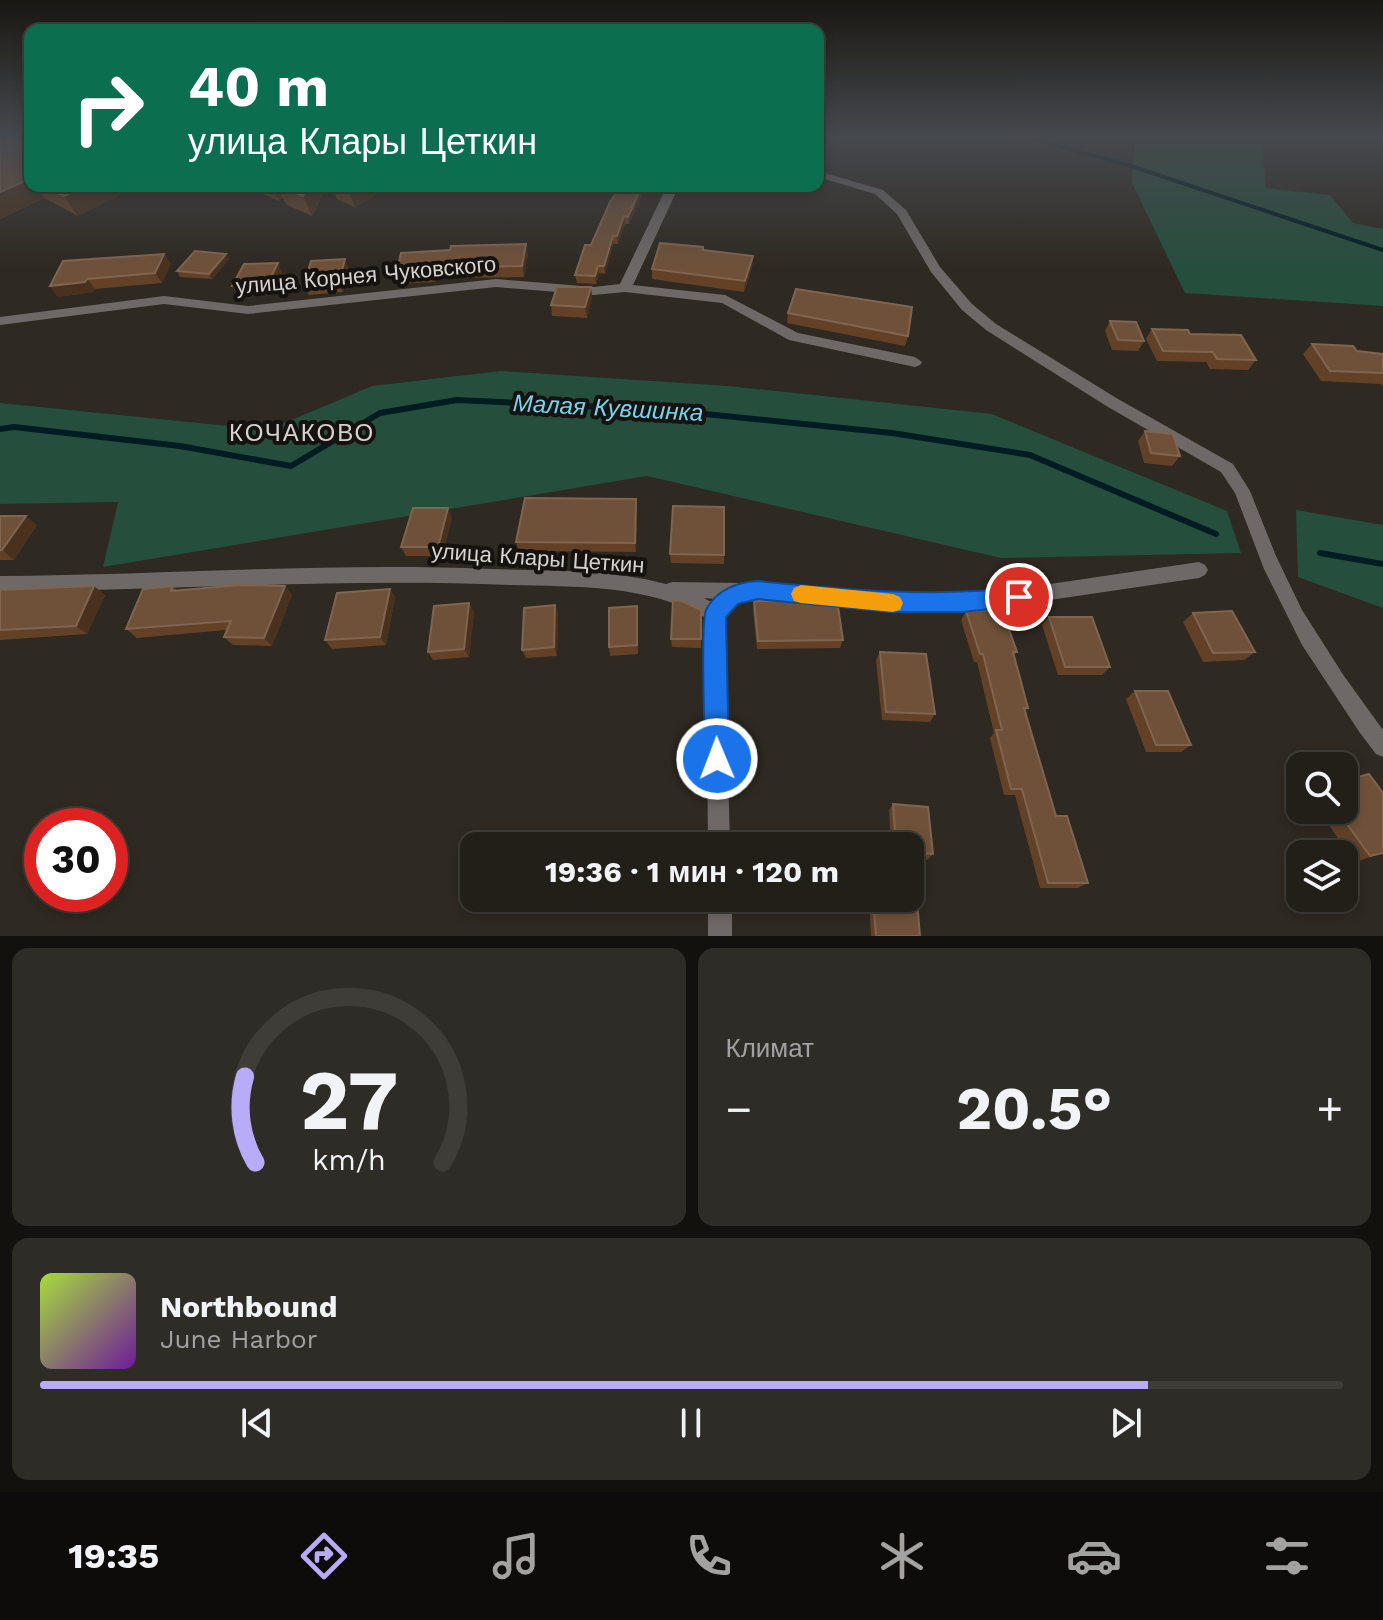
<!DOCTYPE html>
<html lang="ru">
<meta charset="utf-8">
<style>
body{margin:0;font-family:"Work Sans",sans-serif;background:#2e2c26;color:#f1f3f6;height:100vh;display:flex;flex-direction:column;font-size:30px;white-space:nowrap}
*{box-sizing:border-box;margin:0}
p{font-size:26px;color:#a2a2a2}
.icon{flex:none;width:44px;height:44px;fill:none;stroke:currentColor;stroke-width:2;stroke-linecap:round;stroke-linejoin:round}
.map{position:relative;height:936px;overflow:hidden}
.details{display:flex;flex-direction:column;gap:12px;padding:12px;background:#13110e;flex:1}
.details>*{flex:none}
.top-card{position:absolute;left:24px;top:24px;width:800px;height:168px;border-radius:16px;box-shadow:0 4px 12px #0003,0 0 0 2px #3f3d38;background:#0b6e4f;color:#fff;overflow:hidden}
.fabs{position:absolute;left:1286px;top:752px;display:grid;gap:16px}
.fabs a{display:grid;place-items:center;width:72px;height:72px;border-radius:16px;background:#221f19;box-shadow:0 4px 12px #0003,0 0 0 2px #3f3d38;font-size:40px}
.speed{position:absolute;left:24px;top:808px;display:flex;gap:16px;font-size:40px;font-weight:700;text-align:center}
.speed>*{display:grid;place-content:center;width:104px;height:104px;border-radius:50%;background:#221f19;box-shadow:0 4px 12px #0003,0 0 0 2px #3f3d38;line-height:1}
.speed .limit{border:12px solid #d22;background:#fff;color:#111}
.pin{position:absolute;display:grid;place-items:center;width:68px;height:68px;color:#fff;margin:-34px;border:4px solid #fff;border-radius:50%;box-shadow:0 2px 8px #0007}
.me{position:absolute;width:88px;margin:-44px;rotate:359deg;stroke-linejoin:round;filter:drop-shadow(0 0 6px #0008)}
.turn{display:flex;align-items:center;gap:28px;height:168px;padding:0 32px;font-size:36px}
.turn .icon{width:104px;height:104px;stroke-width:2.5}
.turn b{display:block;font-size:56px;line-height:68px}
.big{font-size:60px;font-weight:700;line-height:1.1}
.details .card{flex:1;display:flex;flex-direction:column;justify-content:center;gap:12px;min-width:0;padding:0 28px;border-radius:16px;background:#2e2c26}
.details .dial{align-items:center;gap:0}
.dial svg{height:208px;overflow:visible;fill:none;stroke:#3f3d38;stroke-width:7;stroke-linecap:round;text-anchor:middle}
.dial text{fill:#f1f3f6;stroke:none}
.song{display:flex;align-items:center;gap:24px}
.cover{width:96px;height:96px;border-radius:12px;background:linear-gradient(135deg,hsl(80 70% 55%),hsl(280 70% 35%))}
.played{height:8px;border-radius:4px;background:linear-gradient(90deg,#b8abf7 85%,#3f3d38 85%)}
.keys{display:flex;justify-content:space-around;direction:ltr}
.heat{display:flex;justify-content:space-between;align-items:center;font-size:44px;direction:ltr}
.details .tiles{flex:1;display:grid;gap:12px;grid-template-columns:1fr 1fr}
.card:last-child{grid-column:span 2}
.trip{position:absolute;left:460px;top:832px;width:464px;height:80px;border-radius:16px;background:#221f19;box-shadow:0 4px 12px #0003,0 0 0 2px #3f3d38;font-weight:700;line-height:80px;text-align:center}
.tabs{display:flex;height:128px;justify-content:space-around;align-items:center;background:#0e0c0a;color:#a2a2a2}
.tabs .icon{width:56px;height:56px}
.tabs .on{color:#b8abf7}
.tabs b{font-size:36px;color:#f1f3f6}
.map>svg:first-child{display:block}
.green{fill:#264e3d}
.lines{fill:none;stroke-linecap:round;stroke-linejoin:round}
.stream-far1{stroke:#001c23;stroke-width:4}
.stream{stroke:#001c23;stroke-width:6}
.street{fill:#6e6966;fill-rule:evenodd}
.wall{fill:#634127}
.shaded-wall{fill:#48311d}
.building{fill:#6f5139;stroke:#7f6550;stroke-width:2}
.route{fill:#1a73e8;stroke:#114b97;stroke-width:2}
.slow{fill:#f59e0b}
.labels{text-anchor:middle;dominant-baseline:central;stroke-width:8;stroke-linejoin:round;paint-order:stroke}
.street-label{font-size:22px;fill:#d5d2cd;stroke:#15120f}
.water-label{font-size:24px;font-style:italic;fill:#76d4ec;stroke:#15120f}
.neighbourhood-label{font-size:24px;letter-spacing:2px;fill:#d5d2cd;stroke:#15120f}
</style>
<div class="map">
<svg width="1383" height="936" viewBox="0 0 1383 936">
<rect width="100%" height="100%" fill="#2e2921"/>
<path class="green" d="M 1135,137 L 1261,137 L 1266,188 L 1330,195 L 1353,223 L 1383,229 L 1383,306 L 1185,293 L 1132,183 Z
M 501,371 L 728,386 L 992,414 L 1227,511 L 1241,553 L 1001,558 L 647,476 L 103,567 L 118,502 L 0,504 L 0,403 L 268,430 L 372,386 Z
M 1296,510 L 1383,525 L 1383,608 L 1298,577 Z"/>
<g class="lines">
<path class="stream-far1" d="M 1026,137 L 1125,164 L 1383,250"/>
<path class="stream" d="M 0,429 L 14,427 L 180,446 L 291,466 L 380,413 L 457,400 L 666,410 L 892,433 L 1030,455 L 1216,534
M 1320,553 L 1383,564"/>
<path class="street" d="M 818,171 L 883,190 L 906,210 L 940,267 L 972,304 L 996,324 L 1118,399 L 1233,464 L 1250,491 L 1276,556 L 1302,610 L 1344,676 L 1383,730 L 1383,757 L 1376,754 L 1360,733 L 1302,645 L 1264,569 L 1235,493 L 1221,472 L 1108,407 L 986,330 L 962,310 L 931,272 L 897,214 L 875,194 L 818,177 Z
M 667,186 L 679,186 L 633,285 L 725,295 L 798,333 L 915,357 L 922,362 L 920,365 L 915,367 L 789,340 L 722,303 L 625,292 L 594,295 L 496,287 L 248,314 L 164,304 L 0,325 L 0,317 L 164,296 L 248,306 L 496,279 L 594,287 L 620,284 Z
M 1199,562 L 1205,565 L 1208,570 L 1205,575 L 1199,578 L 989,609 L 935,612 L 744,599 L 736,603 L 724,617 L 730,846 L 708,846 L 706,618 C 647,584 576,587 511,585 C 340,578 170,590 0,592 L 0,576 C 164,575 328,562 491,569 C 550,571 610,569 666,584 L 672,582 L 743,583 L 935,596 L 989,593 ZM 704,598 L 717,599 L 713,603 Z
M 708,898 L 732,898 L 732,936 L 708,936 Z"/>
</g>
<path class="wall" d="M 0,137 L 30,186 L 137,186 L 78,216 L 44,198 L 0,219 Z
M 244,186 L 327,186 L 312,216 L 287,205 L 282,197 L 279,201 Z
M 332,186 L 374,186 L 377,194 L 355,207 L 337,199 Z
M 646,186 L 629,224 L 625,224 L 618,244 L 613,244 L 605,274 L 599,273 L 596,284 L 577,283 L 575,275 L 591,245 Z
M 703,250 L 753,256 L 752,267 L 744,292 L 652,279 L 652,269 Z
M 164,254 L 171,264 L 162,283 L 95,289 L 93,292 L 58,297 L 50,286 Z
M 528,254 L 524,277 L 436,278 L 435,282 L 400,284 L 396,274 Z
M 229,259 L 212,279 L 180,277 L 177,271 Z
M 349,269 L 343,292 L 309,295 L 304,284 Z
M 283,274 L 273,295 L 238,296 L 232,286 Z
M 591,287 L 592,298 L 587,318 L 552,316 L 551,305 Z
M 788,313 L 908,336 L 905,346 L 787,323 Z
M 1110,321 L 1144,341 L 1138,351 L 1112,350 L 1105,331 Z
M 1152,329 L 1190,334 L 1256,360 L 1248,370 L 1210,369 L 1206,362 L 1157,361 L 1146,339 Z
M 1312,344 L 1357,351 L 1383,354 L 1383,387 L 1381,384 L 1321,381 L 1303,354 Z
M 1145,431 L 1180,456 L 1172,466 L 1144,463 L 1138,441 Z
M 637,509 L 636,552 L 519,551 L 516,542 Z
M 0,516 L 37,525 L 14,560 L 0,560 Z
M 452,518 L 442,556 L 406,556 L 401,547 Z
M 670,554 L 724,555 L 724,564 L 671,563 Z
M 173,586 L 177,590 L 285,586 L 292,595 L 272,646 L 233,645 L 224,637 L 226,630 L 137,638 L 126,629 Z
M 390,589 L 395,598 L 386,645 L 332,649 L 325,640 Z
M 0,590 L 105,595 L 87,634 L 0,640 Z
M 754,601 L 843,640 L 840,648 L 757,649 L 753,610 Z
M 469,603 L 474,612 L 469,657 L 433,660 L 428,652 Z
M 555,605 L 558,614 L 557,656 L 526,658 L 522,650 Z
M 637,606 L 638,654 L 610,656 L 609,647 Z
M 701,610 L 701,648 L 672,647 L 671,639 Z
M 966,611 L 1017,652 L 1014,655 L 1028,708 L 1025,711 L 1056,816 L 1088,883 L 1078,888 L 1040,888 L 1015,795 L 1004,795 L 990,738 L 994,733 L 977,662 L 974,662 L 961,620 Z
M 1193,613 L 1255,652 L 1244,660 L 1203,662 L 1183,622 Z
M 1049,617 L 1110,667 L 1102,675 L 1058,675 L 1042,625 Z
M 880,652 L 935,714 L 930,722 L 882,720 L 876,660 Z
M 1135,691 L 1191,745 L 1181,752 L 1146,752 L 1126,699 Z
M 893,804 L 933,854 L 927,860 L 910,858 L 910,846 L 891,846 L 889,810 Z
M 1318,810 L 1344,810 L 1383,853 L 1355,862 Z
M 869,898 L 910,898 L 920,936 L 871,936 Z"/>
<path class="shaded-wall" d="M 30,179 L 30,186 L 35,186 L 44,198 L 0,219 L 0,192 Z
M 85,186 L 137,186 L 78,216 L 64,196 Z
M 271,186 L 277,186 L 282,197 L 279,201 Z
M 308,186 L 327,186 L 312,216 L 303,196 Z
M 349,186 L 374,186 L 377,194 L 355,207 L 347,187 Z
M 642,186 L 646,186 L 629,224 L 628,217 Z
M 624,216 L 625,224 L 618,244 L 617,236 Z
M 613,236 L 613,244 L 605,274 L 604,266 Z
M 526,244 L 528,254 L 524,277 L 522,266 Z
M 164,254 L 171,264 L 162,283 L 155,273 Z
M 226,254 L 229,259 L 212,279 L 209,274 Z
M 753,256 L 752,267 L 744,292 L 745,281 Z
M 345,259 L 349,269 L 343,292 L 339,282 Z
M 278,263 L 283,274 L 273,295 L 267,285 Z
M 598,266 L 599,273 L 596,284 L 595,276 Z
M 87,279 L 95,289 L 93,292 L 58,297 L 50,286 Z
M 591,287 L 592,298 L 587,318 L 585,307 Z
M 636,499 L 637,509 L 636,552 L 635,543 Z
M 448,508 L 452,518 L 442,556 L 438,547 Z
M 26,516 L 37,525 L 14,560 L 2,550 Z
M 94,586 L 105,595 L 87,634 L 76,626 Z
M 285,586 L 292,595 L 272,646 L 264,638 Z
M 390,589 L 395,598 L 386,645 L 380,637 Z
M 469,603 L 474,612 L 469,657 L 464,649 Z
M 555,605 L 558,614 L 557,656 L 554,647 Z"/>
<path class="building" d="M 0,137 L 22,142 L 30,139 L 30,179 L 0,192 Z
M 44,186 L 85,186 L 64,196 Z
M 279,186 L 308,186 L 303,196 Z
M 621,186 L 642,186 L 628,217 L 624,216 L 617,236 L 613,236 L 604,266 L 598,266 L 595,276 L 575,275 L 585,245 L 591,245 L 610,202 Z
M 660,243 L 703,247 L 703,250 L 753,256 L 745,281 L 652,269 Z
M 526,244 L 522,266 L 432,268 L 432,271 L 396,274 L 401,253 L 450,250 L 451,246 Z
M 195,251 L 226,254 L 209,274 L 177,271 Z
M 164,254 L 155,273 L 87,279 L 85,282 L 50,286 L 63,261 Z
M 345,259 L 339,282 L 304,284 L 311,261 Z
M 278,263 L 267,285 L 232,286 L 244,264 Z
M 557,287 L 591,287 L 585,307 L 551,305 Z
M 796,289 L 912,307 L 908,336 L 788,313 Z
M 1110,321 L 1136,322 L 1144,341 L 1118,340 Z
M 1152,329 L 1188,330 L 1190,334 L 1241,335 L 1256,360 L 1217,359 L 1213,352 L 1163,351 Z
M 1312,344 L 1353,346 L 1357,351 L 1383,354 L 1383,373 L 1330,371 Z
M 1145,431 L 1173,434 L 1180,456 L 1151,453 Z
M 525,498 L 636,499 L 635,543 L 516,542 Z
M 673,506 L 724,507 L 724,555 L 670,554 Z
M 413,508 L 448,508 L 438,547 L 401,547 Z
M 0,516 L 26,516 L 2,550 L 0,550 Z
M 240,585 L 285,586 L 264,638 L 224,637 L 231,621 L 126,629 L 143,589 L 173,586 L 171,591 Z
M 94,586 L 76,626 L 0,630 L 0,590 Z
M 390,589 L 380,637 L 325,640 L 337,593 Z
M 673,600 L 682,601 L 701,610 L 701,639 L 671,639 Z
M 837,600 L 843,640 L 758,641 L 754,601 Z
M 469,603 L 464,649 L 428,652 L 434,606 Z
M 555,605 L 554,647 L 522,650 L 524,608 Z
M 637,606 L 637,645 L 609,647 L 609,608 Z
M 1002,610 L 1017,652 L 1013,652 L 1028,708 L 1024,708 L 1056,816 L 1067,816 L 1088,883 L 1048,883 L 1022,789 L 1011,789 L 996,730 L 1002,730 L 983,654 L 980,654 L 966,611 Z
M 1232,611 L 1255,652 L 1213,653 L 1193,613 Z
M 1049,617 L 1092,617 L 1110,667 L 1065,667 Z
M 880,652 L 926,654 L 935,714 L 886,712 Z
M 1135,691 L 1168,691 L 1191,745 L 1156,745 Z
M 1369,774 L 1383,793 L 1383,853 L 1370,856 L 1337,810 L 1344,810 L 1344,781 Z
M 893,804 L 928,807 L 933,854 L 910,852 L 910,846 L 896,846 Z
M 910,864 L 914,865 L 920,936 L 876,936 L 873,898 L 910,898 Z"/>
<linearGradient id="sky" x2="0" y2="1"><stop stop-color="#191712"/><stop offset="0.51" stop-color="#46494e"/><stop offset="1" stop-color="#46494e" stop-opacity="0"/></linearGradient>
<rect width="1383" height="268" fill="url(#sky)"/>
<path class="route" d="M 758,581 C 850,590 926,597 1019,588 L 1026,591 L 1029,597 L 1026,603 L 1019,606 L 962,612 L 890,612 L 758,599 L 738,604 L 726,617 L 729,759 L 726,767 L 717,771 L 709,767 L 705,759 C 705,736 700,623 706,610 C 716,590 737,582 758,581 Z"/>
<path class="slow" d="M 801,585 L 893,594 L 900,597 L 903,603 L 900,610 L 893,612 L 801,603 L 794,601 L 791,594 L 794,588 Z"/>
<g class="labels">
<g class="street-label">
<text transform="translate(366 275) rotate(-5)">улица Корнея Чуковского</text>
<text transform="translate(538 558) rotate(4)">улица Клары Цеткин</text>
</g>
<g class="water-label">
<text transform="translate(608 408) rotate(3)">Малая Кувшинка</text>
</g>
<g class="neighbourhood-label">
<text x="302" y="433">КОЧАКОВО</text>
</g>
</g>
</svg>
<div class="fabs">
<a><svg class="icon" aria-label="search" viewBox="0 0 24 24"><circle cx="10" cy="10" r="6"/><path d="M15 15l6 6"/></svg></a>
<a><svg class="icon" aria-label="layers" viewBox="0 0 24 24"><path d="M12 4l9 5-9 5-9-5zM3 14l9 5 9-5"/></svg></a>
</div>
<div class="speed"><div class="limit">30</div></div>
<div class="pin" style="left:1019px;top:597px;background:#d93025"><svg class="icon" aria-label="arrive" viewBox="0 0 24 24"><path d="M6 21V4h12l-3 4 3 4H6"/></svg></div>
<svg class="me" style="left:717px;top:759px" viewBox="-20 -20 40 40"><circle r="17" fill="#1a73e8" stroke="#fff" stroke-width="3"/><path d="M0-11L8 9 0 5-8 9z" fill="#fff"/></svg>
<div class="trip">19:36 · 1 мин · 120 m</div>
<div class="top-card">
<div class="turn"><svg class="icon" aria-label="right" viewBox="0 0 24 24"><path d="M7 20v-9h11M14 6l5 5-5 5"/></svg><div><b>40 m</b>улица Клары Цеткин</div></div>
</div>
</div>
<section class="details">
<div class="tiles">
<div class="card dial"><svg viewBox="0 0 100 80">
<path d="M14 69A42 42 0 1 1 86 69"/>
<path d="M14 69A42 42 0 0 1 10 36" stroke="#b8abf7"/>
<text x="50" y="56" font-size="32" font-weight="700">27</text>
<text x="50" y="72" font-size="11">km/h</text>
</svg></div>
<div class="card"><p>Климат</p>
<div class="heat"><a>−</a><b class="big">20.5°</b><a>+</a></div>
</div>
<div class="card">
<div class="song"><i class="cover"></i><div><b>Northbound</b><p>June Harbor</p></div></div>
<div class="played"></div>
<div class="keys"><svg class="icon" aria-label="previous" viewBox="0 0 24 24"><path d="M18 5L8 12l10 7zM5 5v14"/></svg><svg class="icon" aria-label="pause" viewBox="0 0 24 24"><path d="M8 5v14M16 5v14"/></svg><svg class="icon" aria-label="next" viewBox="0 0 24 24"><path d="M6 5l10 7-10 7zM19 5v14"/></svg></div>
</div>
</div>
</section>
<nav class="tabs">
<b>19:35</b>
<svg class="icon on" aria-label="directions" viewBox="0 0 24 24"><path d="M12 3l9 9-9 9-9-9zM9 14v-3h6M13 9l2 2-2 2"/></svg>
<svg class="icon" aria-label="music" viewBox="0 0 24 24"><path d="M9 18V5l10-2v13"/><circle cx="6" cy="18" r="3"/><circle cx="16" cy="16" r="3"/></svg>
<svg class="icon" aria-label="phone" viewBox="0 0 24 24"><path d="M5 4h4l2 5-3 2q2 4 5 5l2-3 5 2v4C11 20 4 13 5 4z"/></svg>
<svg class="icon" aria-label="climate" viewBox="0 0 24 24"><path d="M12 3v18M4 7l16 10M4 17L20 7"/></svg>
<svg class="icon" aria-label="car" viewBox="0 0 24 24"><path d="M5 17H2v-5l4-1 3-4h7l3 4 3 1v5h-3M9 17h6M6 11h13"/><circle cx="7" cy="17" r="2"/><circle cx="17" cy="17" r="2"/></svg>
<svg class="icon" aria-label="filters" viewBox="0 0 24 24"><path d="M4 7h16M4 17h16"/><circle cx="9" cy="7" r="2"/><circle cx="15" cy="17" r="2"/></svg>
</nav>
